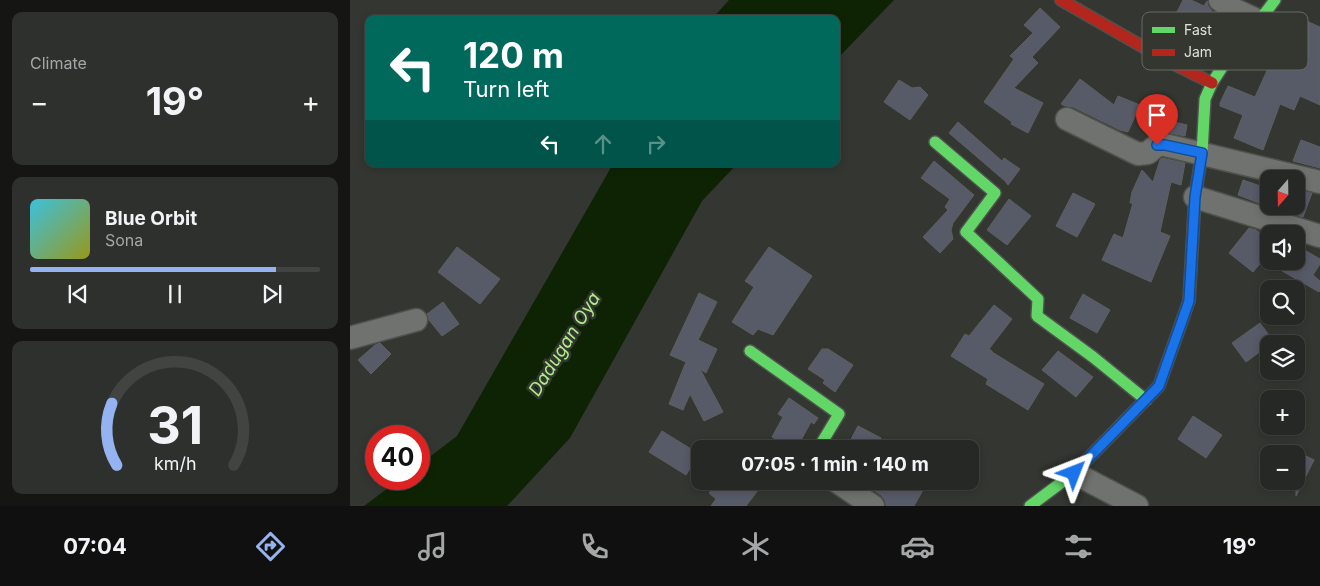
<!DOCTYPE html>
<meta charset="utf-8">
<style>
body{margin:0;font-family:Inter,sans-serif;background:#2e302d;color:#f1f3f6;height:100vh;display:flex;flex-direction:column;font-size:19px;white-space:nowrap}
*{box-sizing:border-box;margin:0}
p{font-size:16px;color:#a4a6a7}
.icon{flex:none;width:28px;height:28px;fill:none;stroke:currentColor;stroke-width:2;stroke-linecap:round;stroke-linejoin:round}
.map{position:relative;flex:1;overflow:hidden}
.side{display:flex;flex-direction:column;gap:12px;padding:12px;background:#151614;width:350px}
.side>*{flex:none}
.guide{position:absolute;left:15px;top:15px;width:475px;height:152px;border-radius:10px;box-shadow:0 2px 8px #0003,0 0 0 1px #424442;background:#00695c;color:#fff;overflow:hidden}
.needle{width:32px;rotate:200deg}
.tools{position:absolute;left:910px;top:170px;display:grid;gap:10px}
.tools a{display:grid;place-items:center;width:45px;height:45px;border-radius:10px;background:#262825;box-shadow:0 2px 8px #0003,0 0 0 1px #424442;font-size:25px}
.speed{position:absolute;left:15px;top:425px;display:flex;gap:10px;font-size:25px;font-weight:700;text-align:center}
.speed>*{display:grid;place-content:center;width:65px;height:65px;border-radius:50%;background:#262825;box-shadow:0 2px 8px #0003,0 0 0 1px #424442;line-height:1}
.speed .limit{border:8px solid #d22;background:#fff;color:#111}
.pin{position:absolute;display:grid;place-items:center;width:42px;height:42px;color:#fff;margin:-51px -21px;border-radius:50% 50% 50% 0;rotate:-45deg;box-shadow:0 0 5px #0007}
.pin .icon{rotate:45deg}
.me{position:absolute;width:55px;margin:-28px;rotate:45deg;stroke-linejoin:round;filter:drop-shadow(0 0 4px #0008)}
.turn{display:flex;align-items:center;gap:18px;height:105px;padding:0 15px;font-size:22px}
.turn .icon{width:65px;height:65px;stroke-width:2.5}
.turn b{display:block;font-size:35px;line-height:42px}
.lanes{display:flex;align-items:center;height:48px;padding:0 15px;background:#0003;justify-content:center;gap:25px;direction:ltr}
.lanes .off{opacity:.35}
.big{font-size:38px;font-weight:700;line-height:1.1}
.side .widget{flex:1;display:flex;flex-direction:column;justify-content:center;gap:8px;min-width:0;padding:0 18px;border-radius:10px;background:#2e302d}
.side .dial{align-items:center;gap:0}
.dial svg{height:130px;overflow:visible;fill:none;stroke:#424442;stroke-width:7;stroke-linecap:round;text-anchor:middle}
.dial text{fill:#f1f3f6;stroke:none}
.song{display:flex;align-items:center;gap:15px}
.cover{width:60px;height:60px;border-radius:8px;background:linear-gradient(135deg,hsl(190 70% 55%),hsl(60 70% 35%))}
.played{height:5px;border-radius:2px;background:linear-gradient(90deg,#95b2f1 85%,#424442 85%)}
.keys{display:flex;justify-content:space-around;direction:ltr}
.heat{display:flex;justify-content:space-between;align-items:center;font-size:28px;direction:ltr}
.trip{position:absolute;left:341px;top:440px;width:288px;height:50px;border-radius:10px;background:#262825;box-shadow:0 2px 8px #0003,0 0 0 1px #424442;font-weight:700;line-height:50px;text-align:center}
.dock{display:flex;height:80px;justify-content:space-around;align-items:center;background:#0f100f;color:#a4a6a7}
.dock .icon{width:35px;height:35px}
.dock .current{color:#95b2f1}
.dock b{font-size:22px;color:#f1f3f6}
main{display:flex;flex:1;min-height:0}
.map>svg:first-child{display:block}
.water{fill:#0e2304}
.building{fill:#575a67;stroke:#5e605f}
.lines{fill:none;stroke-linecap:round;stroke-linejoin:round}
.street-casing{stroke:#4f514d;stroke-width:25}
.fast-casing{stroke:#4f514d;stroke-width:14}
.jam-casing{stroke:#4f514d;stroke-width:14}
.street{stroke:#70726f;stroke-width:22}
.fast{stroke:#63d668;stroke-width:11}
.jam{stroke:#b3261e;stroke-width:11}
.route-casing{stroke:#114b97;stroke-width:12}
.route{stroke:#1a73e8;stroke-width:9}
.labels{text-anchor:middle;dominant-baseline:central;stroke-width:5;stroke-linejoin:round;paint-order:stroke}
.water-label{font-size:18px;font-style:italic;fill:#aeee88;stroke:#333730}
.key{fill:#333730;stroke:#676a64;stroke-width:1}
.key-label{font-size:14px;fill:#dfe1dd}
</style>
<main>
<section class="side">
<div class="widget"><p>Climate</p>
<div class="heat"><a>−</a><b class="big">19°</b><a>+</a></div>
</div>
<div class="widget">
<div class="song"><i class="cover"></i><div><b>Blue Orbit</b><p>Sona</p></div></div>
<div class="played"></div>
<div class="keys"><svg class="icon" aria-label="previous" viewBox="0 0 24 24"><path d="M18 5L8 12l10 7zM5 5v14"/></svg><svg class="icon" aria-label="pause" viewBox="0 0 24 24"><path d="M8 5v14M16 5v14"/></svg><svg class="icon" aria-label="next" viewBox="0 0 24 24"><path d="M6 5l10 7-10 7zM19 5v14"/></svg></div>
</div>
<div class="widget dial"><svg viewBox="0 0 100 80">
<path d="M14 69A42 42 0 1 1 86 69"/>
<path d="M14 69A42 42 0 0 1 11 31" stroke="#95b2f1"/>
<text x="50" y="56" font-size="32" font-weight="700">31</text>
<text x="50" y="72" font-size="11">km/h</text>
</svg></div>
</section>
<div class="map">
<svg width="970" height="506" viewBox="0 0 970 506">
<rect width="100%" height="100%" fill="#333631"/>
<path class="water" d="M 379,0 L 544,0 L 486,60 L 486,19 L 362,19 Z
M 263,164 L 387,164 L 352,201 L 220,438 L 157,506 L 14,506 L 50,479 L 69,479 L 69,465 L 107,436 Z"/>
<path class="building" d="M 833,0 L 841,0 L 854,6 L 857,1 L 858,6 L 862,11 L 848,39 L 853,44 L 843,56 L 829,49 L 831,34 L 841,22 L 826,14 Z
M 690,8 L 710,27 L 682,57 L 688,63 L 664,88 L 693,103 L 678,133 L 661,124 L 662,122 L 634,102 L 664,59 L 660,56 L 683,33 L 674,25 Z
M 938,13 L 970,27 L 970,105 L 950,96 L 944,110 L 930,104 L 913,150 L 884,138 L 893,115 L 870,106 L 870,103 L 878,86 L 905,97 L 920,64 L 914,62 L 922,45 L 923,46 Z
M 730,79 L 764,105 L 768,96 L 790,105 L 778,132 L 770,130 L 723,107 L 715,106 L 711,104 Z
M 549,80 L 562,88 L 570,87 L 578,95 L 560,120 L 534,102 Z
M 815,120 L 837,125 L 835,136 L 813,132 Z
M 608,122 L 652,161 L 654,158 L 670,169 L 658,185 L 655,181 L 599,133 Z
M 951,140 L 970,147 L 970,168 L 943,161 Z
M 812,158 L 835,163 L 831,185 L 821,182 L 810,232 L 820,236 L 801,282 L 752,260 L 764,234 L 773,238 L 783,203 L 780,203 L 782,192 L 792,170 L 803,182 L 810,160 Z
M 584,161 L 624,195 L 603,223 L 601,230 L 603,239 L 590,253 L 573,237 L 598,210 L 595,207 L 600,199 L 571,178 Z
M 893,180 L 919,189 L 919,206 L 946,206 L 946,190 L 962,193 L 953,217 L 917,206 L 888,195 Z
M 723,193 L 745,204 L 727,237 L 706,226 Z
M 659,199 L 681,216 L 657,245 L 637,230 Z
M 899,228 L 906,230 L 919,240 L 919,261 L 946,262 L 946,245 L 970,259 L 970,264 L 963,275 L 970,281 L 970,290 L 969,292 L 913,260 L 903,272 L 879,253 Z
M 107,247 L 150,279 L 130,304 L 88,272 Z
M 419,247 L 462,276 L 423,335 L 408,329 L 403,335 L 382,322 L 404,287 L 395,281 Z
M 349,293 L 367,302 L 348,340 L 367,349 L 356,373 L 350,369 L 373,412 L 354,421 L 340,394 L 333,410 L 319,404 L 336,362 L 320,355 Z
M 733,294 L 760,310 L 747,333 L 720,318 Z
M 93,302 L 109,324 L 92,336 L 79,320 L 77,314 Z
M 644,305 L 662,319 L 639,349 L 642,351 L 642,352 L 694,384 L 678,410 L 636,384 L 638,379 L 601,356 L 615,334 L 619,336 Z
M 910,323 L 924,342 L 919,344 L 919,345 L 896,362 L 882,343 Z
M 30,343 L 41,354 L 21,374 L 8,360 L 25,345 Z
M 472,349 L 478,349 L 503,365 L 485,392 L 473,383 L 475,380 L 458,369 Z
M 708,351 L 743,377 L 726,397 L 692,370 Z
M 439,398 L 468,418 L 464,424 L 461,422 L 446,449 L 443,449 L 422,437 L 433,417 L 428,414 Z
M 843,416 L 872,435 L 856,458 L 828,439 Z
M 508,426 L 531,438 L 526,449 L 496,449 Z
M 312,431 L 349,454 L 336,475 L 299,452 Z
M 946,451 L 964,460 L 946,496 Z
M 368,481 L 415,481 L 396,506 L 361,506 L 366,499 L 359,493 Z
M 510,481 L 578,481 L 564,506 L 536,506 L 535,500 L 531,495 Z"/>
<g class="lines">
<g class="street-casing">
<path id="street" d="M 870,0 L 883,9 L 909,21
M 717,119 L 788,154 L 798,153 L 807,145 L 815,145 L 970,182
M 845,197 L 970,236
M 0,338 L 66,320
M 724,473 L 787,506
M 486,481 L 523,506"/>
</g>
<g class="fast-casing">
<path id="fast" d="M 585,142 L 645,193 L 616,232 L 688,299 L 687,316 L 743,357 L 796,400
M 400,351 L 489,414 L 468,449
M 680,506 L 724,473 L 809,386 L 839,301 L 845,197 L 852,153 L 855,99 L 862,83 L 882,52 L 909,21 L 925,0"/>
</g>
<g class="jam-casing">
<path id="jam" d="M 711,0 L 816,60 L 862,83"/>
</g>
<use href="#street" class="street"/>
<use href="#fast" class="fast"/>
<use href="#jam" class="jam"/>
</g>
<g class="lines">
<g class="route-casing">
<path id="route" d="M 724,473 L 809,386 L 839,301 L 845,197 L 852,153 L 815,145 L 807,145"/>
</g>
<use href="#route" class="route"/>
</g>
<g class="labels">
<g class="water-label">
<text transform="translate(214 344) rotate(-58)">Dadugan Oya</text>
</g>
</g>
<rect x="792" y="12" width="166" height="58" rx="8" class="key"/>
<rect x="802" y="27" width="23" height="6" fill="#63d668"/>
<rect x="802" y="49" width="23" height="7" fill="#b3261e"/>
<g class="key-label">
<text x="834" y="35">Fast</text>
<text x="834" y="57">Jam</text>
</g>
</svg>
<div class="tools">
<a><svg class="needle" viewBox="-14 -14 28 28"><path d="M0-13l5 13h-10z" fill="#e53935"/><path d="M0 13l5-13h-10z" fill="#a4a6a7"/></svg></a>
<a><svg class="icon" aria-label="sound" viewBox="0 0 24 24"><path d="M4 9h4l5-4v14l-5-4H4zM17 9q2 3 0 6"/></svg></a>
<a><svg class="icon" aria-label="search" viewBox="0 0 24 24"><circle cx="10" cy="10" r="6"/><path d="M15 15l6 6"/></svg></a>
<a><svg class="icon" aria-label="layers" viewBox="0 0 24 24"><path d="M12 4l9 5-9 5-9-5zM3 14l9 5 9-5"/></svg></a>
<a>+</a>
<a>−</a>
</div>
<div class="speed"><div class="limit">40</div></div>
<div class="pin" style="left:807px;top:145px;background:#d93025"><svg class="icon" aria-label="arrive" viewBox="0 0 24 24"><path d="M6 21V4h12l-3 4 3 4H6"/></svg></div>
<svg class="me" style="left:724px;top:473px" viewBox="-20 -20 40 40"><path d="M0-17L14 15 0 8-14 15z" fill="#1a73e8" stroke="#fff" stroke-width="4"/></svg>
<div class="trip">07:05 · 1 min · 140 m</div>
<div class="guide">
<div class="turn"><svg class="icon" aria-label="left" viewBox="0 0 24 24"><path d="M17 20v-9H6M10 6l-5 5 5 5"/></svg><div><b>120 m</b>Turn left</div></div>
<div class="lanes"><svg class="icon" aria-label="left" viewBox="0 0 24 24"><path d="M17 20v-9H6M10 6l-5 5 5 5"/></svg><svg class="icon off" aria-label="ahead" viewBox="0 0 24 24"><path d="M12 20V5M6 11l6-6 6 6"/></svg><svg class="icon off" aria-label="right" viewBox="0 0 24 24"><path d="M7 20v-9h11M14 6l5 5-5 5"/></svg></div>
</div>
</div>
</main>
<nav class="dock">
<b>07:04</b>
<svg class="icon current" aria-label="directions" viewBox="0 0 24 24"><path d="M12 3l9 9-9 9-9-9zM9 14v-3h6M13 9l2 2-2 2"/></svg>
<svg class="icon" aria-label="music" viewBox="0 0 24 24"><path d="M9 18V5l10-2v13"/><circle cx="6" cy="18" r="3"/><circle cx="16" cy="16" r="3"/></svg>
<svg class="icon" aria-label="phone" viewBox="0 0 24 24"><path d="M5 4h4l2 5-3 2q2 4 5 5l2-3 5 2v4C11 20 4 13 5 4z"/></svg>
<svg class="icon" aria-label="climate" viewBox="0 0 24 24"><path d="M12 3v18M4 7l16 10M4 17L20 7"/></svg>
<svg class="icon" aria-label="car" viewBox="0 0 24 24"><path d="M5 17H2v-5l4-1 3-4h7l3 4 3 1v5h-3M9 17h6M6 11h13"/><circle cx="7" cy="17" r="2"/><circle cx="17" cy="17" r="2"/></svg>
<svg class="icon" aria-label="filters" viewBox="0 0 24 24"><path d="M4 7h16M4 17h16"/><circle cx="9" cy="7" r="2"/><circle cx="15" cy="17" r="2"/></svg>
<b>19°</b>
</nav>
